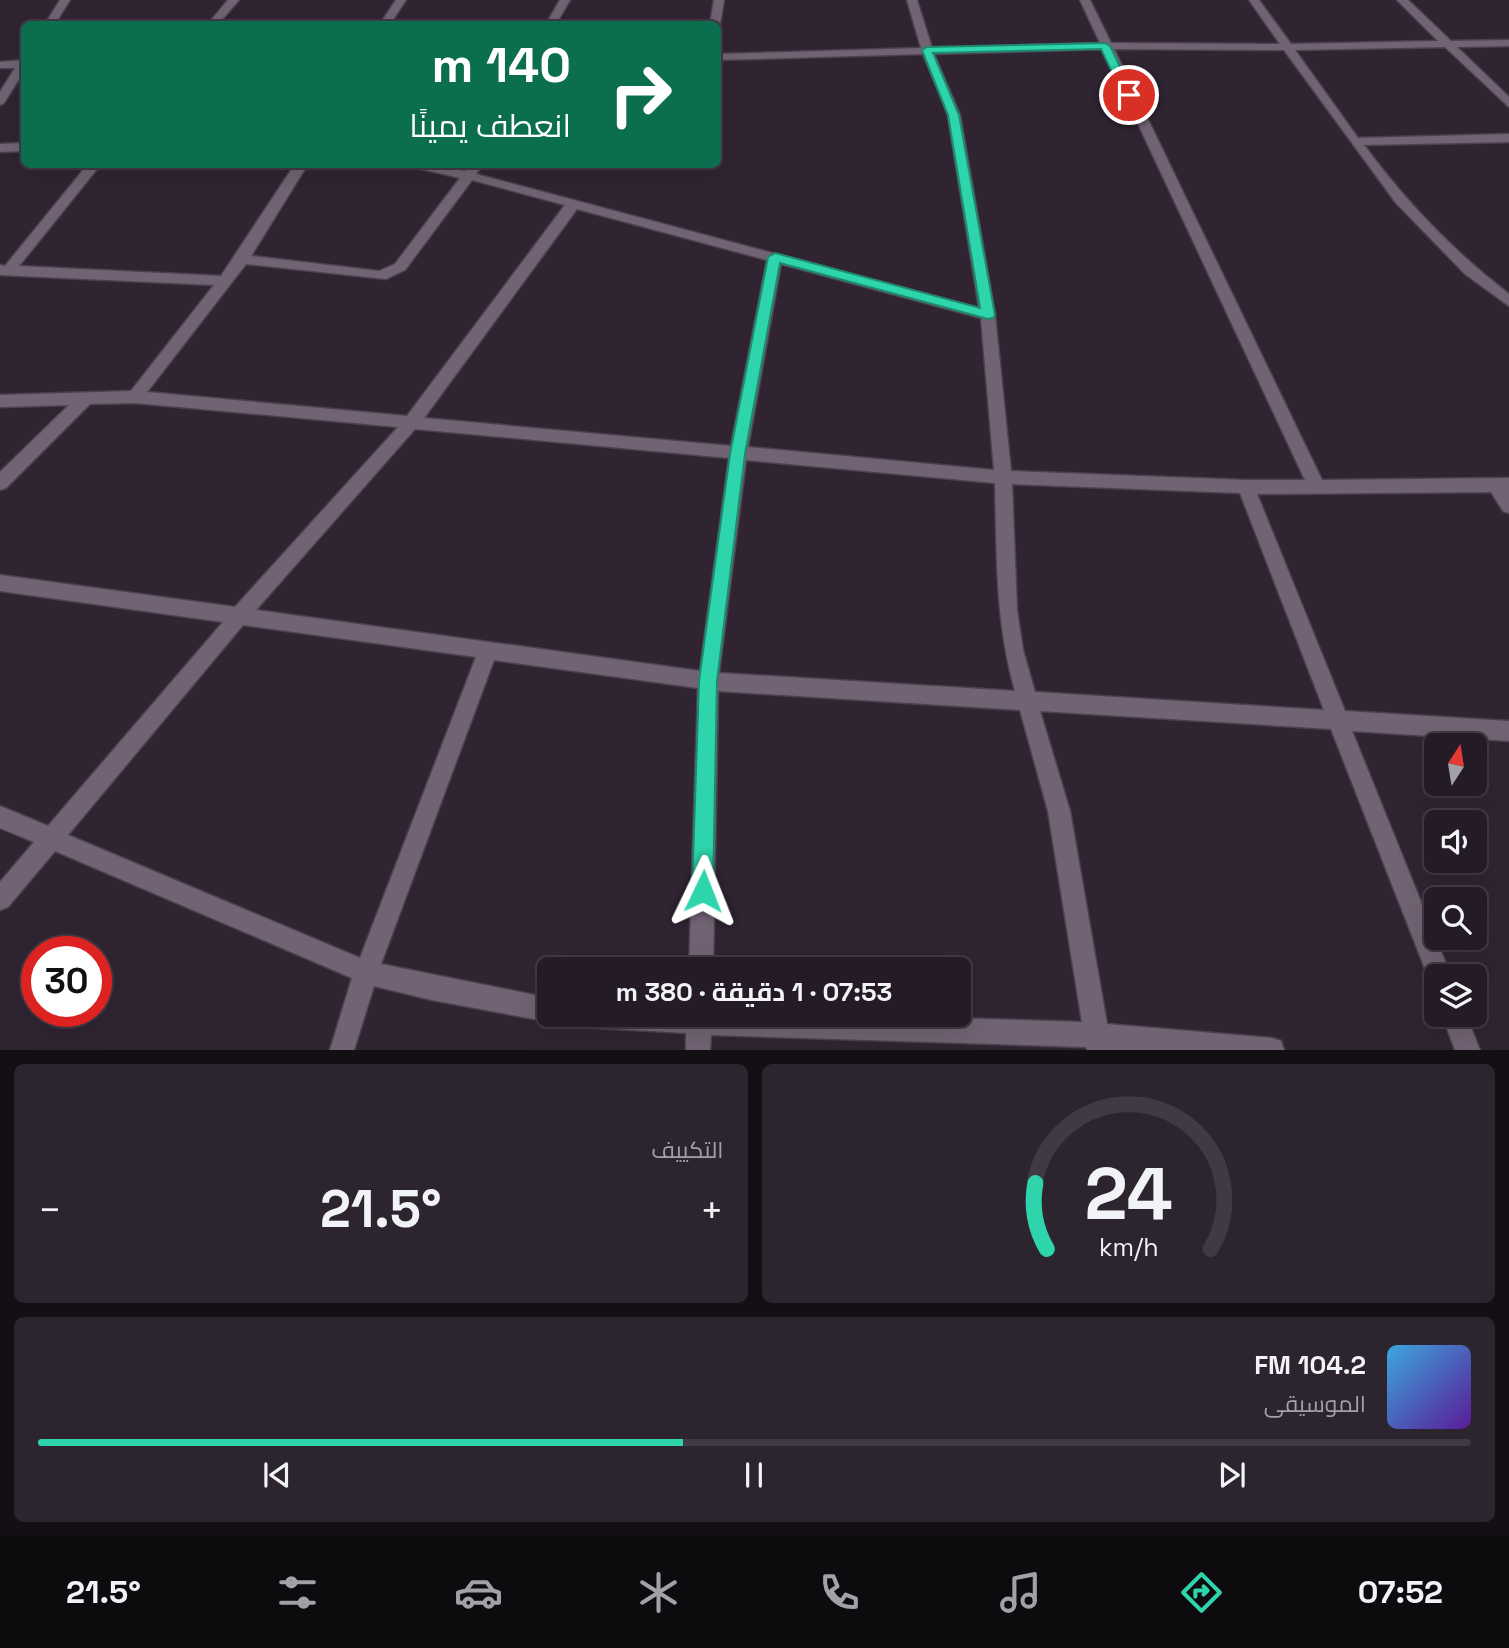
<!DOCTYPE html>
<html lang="ar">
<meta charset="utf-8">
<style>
body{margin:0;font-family:"Space Grotesk",Cairo,sans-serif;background:#2c242e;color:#f1f3f6;direction:rtl;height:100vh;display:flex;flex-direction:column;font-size:26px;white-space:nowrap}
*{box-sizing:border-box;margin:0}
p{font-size:23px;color:#a3a1a7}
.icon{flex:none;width:38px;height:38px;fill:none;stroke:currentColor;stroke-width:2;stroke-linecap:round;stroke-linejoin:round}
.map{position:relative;height:1050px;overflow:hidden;direction:ltr}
.drawer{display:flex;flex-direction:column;gap:14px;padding:14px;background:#140f15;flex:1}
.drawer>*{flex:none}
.top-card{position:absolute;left:21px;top:21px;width:700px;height:147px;border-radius:10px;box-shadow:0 7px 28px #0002,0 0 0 2px #413943;direction:rtl;background:#0b6e4f;color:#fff;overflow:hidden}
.needle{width:46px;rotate:12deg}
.tools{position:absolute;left:1424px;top:733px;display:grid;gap:14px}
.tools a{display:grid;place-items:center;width:63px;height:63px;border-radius:10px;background:#241b26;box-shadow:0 7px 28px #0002,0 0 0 2px #413943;font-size:35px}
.speed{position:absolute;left:21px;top:936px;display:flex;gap:14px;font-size:35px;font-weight:700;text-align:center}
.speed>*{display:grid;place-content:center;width:91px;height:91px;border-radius:50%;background:#241b26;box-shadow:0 7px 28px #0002,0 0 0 2px #413943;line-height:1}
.speed .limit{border:10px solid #d22;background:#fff;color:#111}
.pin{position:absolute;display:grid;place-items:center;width:60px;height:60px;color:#fff;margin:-30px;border:4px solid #fff;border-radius:50%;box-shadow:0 2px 7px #0007}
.me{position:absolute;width:77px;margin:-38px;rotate:2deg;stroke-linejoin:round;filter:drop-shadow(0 0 5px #0008)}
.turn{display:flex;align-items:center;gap:24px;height:147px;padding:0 35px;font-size:32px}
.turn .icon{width:91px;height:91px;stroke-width:2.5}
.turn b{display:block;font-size:49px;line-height:60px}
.big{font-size:52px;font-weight:700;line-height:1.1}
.drawer .widget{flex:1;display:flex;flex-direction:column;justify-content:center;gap:10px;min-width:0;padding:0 24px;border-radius:10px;background:#2c242e}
.drawer .dial{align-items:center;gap:0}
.dial svg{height:182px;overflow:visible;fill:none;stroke:#413943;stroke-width:7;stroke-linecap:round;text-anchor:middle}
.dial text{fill:#f1f3f6;stroke:none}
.song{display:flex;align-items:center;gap:21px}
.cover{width:84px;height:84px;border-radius:10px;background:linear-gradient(135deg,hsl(200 70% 55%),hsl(270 70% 35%))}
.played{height:7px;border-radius:4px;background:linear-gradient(90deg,#2ed4ab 45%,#413943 45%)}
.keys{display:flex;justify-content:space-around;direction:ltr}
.heat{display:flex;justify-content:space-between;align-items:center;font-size:38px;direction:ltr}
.drawer .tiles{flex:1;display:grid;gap:14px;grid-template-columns:1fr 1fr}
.widget:last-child{grid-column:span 2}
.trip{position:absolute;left:537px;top:957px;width:434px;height:70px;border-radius:10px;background:#241b26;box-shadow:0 7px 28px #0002,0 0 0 2px #413943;font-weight:700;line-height:70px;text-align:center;direction:rtl}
.tabs{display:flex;height:112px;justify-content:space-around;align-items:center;background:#0e0b0f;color:#a3a1a7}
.tabs .icon{width:49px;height:49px}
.tabs .selected{color:#2ed4ab}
.tabs b{font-size:32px;color:#f1f3f6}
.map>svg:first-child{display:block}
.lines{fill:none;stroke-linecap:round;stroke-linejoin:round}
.street-casing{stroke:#4b424e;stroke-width:3}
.street{fill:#716373;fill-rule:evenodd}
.route{fill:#2ed4ab;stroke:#1e8a6f;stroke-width:2}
</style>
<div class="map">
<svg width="1509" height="1050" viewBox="0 0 1509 1050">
<rect width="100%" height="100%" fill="#302432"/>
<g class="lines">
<g class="street-casing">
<path id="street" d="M 60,0 L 70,0 L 55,24 L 45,24 Z
M 228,0 L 239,0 L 218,24 L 208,24 Z
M 396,0 L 406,0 L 390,24 L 380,24 Z
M 560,0 L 570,0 L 556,24 L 546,24 Z
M 714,0 L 724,0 L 720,24 L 718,27 L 710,24 Z
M 907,0 L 917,0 L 932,48 L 1100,43 L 1080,0 L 1090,0 L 1111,43 L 1280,44 L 1249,0 L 1259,0 L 1291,44 L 1438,41 L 1397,0 L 1408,0 L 1451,41 L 1509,40 L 1509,46 L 1457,47 L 1509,97 L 1509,107 L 1445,47 L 1295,50 L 1358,138 L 1509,134 L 1509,142 L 1364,145 C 1406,202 1453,251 1509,294 L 1509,306 L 1465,274 L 1396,203 L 1284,50 L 1114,49 L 1322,480 L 1509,478 L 1509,513 L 1503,511 L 1491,492 L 1257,494 L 1345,711 L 1509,721 L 1509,741 L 1352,731 L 1451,976 L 1437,976 L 1437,987 L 1431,984 L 1331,729 L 1040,711 L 1070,811 L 1107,1024 L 1272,1038 L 1281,1041 L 1284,1050 L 1087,1050 L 1086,1047 L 711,1035 L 710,1050 L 686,1050 L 686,1033 L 579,1027 L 570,1024 L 567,1015 L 858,1015 L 1082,1022 L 1048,811 L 1020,710 L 718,691 L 713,970 L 689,970 L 698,688 L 494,660 L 381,964 L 550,998 L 550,1015 L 560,1015 L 559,1019 L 550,1022 L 432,1000 L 374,986 L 354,1050 L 330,1050 L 352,978 L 55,851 L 8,907 L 0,910 L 0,882 L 34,842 L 0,828 L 0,806 L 48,826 L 223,622 L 0,591 L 0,575 L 235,607 L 398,427 L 135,403 L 90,404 L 6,488 L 0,490 L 0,472 L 69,405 L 0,407 L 0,395 L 131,391 L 214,285 L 0,275 L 0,265 L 5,266 L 88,164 L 101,164 L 19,266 L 221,276 L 295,164 L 308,164 L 251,256 L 379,271 L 395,264 L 460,178 L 400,164 L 429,164 L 465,171 L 470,164 L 483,164 L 476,174 L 979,308 L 948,115 L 923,54 L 718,60 L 718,54 L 921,48 ZM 1103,49 L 1305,480 L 1246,480 L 1011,471 L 995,315 L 960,115 L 934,54 ZM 472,180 L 565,205 L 407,416 L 147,392 L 246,264 L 386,279 L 405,270 ZM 577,209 L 767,260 L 731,446 L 424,418 ZM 781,264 L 981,318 L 994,470 L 748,447 ZM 415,429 L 729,458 L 700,671 L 256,610 ZM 746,460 L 995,483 C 997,556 995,620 1015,691 L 719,673 ZM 1012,484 L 1240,493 L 1324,710 L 1035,692 L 1023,650 L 1017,610 ZM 243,625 L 476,657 L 360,958 L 68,835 Z
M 24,60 L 24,71 L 4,103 L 0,105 L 0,92 L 15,68 L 0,68 L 0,62 Z
M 24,143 L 24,151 L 0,152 L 0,144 Z
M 1442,1015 L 1466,1015 L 1480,1050 L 1455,1050 Z"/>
</g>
<use href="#street" class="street"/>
</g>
<path class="route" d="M 1105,43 L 1110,46 L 1134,95 L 1132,97 L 1123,95 L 1101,49 L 933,53 L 959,115 L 995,315 L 993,318 L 988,319 L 780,263 L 745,454 L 717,681 L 713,891 L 710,898 L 703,901 L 695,898 L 692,891 L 699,681 L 730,454 L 768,257 L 775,253 L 980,308 L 948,115 L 922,50 L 927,47 Z"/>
</svg>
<div class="tools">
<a><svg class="needle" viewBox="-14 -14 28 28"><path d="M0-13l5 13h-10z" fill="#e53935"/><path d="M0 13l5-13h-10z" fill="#a3a1a7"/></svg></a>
<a><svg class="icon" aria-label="sound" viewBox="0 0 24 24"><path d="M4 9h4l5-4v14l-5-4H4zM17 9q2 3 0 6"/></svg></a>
<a><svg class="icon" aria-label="search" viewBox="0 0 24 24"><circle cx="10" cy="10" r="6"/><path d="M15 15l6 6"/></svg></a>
<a><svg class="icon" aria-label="layers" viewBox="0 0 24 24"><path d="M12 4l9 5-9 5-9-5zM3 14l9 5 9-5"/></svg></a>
</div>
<div class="speed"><div class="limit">30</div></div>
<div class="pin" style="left:1129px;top:95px;background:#d93025"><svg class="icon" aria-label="arrive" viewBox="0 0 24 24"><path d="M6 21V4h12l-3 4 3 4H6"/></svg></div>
<svg class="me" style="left:703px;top:891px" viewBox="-20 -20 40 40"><path d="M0-17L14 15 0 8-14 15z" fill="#2ed4ab" stroke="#fff" stroke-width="4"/></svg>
<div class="trip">07:53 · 1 دقيقة · 380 m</div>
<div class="top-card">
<div class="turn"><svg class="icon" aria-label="right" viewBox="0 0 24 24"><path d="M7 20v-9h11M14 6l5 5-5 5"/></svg><div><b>140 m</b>انعطف يمينًا</div></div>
</div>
</div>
<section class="drawer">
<div class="tiles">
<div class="widget dial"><svg viewBox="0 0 100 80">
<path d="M14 69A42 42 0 1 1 86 69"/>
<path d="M14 69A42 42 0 0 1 9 40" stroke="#2ed4ab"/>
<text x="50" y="56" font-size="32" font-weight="700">24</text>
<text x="50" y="72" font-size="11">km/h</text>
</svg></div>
<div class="widget"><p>التكييف</p>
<div class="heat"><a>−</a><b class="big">21.5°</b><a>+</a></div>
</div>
<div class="widget">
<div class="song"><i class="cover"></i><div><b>104.2 FM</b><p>الموسيقى</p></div></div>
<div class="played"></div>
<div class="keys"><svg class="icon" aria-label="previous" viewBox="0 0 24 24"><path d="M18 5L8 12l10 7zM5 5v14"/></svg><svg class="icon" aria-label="pause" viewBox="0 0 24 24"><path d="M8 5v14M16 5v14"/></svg><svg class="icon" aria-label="next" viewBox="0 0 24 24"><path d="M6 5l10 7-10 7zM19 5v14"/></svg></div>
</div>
</div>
</section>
<nav class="tabs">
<b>07:52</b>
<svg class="icon selected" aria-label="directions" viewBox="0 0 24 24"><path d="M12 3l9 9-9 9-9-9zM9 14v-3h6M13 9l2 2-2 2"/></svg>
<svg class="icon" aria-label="music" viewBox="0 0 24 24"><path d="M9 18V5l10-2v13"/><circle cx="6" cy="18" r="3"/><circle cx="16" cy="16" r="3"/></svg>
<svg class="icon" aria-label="phone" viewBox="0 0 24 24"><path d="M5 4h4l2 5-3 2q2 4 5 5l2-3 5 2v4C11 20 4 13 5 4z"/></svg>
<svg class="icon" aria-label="climate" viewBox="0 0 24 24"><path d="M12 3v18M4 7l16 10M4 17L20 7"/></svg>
<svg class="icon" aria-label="car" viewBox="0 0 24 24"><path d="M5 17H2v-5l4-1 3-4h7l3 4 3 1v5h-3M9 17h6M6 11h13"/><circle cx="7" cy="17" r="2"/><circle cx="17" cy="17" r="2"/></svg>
<svg class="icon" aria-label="filters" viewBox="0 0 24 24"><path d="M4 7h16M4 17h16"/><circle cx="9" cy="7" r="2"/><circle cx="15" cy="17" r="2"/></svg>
<b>21.5°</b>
</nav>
